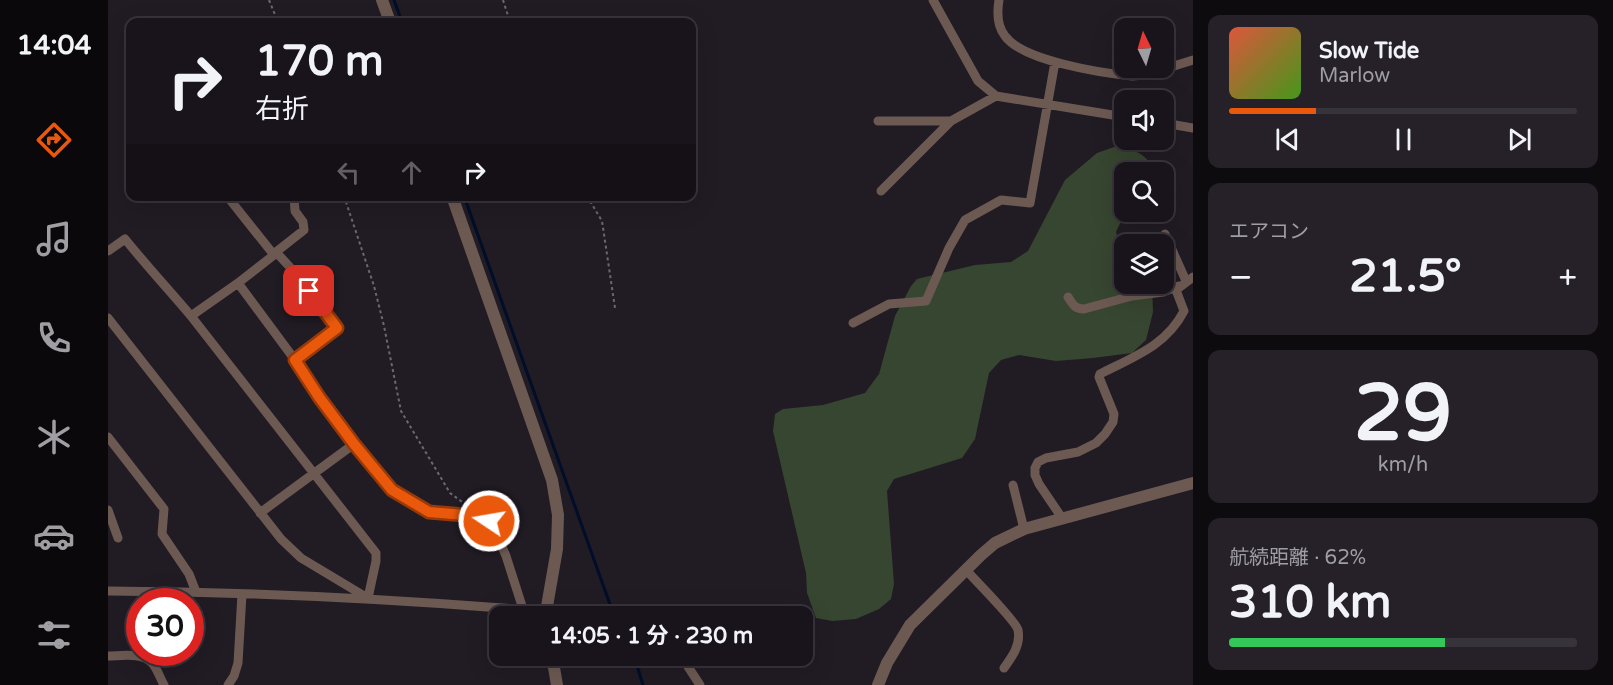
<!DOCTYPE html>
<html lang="ja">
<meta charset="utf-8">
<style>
body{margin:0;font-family:"Varela Round","Noto Sans JP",sans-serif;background:#262128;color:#f1f3f6;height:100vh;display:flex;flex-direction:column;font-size:22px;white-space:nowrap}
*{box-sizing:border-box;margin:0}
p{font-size:20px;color:#9f9ea3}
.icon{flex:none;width:33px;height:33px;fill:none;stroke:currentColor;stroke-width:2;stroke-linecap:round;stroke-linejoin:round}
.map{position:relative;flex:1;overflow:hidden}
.side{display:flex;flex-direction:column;gap:15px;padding:15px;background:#0e0b0f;width:420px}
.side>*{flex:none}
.guide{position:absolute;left:18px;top:18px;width:570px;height:183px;border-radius:12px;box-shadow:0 6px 24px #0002,0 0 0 2px #37333a;background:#19141b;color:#f1f3f6;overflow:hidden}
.needle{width:39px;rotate:355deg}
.controls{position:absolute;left:1006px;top:18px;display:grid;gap:12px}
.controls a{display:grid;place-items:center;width:60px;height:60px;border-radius:12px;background:#19141b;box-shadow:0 6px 24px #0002,0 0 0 2px #37333a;font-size:30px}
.speed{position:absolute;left:18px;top:588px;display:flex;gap:12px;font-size:30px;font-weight:700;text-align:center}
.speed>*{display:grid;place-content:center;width:78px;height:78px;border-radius:50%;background:#19141b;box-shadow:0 6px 24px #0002,0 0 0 2px #37333a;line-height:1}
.speed .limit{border:9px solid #d22;background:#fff;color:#111}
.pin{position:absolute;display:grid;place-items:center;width:51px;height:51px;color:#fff;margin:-26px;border-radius:12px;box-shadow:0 3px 9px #0006}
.me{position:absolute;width:66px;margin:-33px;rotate:282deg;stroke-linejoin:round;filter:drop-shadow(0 0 4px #0008)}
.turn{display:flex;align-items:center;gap:21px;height:126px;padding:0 30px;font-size:27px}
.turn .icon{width:78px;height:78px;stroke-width:2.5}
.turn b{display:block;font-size:42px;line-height:51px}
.lanes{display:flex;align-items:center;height:57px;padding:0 30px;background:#0003;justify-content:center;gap:30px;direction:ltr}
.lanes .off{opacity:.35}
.big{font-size:45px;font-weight:700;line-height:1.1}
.side .card{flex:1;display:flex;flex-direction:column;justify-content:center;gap:9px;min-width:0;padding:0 21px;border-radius:12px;background:#262128}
.side .dial{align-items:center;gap:0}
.dial b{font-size:78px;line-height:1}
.song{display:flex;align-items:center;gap:18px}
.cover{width:72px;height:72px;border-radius:9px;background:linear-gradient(135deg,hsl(10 70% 55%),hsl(100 70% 35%))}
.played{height:6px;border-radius:3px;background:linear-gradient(90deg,#ea580c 25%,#37333a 25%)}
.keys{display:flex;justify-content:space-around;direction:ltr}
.heat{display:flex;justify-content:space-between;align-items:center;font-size:33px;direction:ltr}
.charge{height:9px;border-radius:4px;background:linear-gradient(90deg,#34c759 62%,#37333a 0)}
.trip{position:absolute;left:381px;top:606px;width:324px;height:60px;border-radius:12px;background:#19141b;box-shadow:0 6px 24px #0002,0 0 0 2px #37333a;font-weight:700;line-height:60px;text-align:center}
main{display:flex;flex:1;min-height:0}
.tab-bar{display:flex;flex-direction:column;width:108px;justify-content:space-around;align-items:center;background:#0a080b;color:#9f9ea3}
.tab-bar .icon{width:42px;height:42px}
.tab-bar .selected{color:#ea580c}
.tab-bar b{font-size:27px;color:#f1f3f6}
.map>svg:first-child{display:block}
.green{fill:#374630}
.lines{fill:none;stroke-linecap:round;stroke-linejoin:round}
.stream{stroke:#000e29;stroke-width:3}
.path{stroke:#6d6870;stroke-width:2;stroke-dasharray:3 3;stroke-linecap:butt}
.minor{stroke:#6c5952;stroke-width:9}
.tertiary{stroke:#6c5952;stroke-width:12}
.route-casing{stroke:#983908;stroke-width:15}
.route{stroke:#ea580c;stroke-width:10}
</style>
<main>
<nav class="tab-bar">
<b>14:04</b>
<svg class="icon selected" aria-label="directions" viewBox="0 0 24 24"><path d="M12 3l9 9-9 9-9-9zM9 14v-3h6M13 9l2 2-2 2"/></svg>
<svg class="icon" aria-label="music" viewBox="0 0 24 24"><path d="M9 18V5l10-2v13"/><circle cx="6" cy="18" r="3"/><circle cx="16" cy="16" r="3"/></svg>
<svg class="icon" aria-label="phone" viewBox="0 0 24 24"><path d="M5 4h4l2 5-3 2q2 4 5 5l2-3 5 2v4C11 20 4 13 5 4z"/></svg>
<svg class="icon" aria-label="climate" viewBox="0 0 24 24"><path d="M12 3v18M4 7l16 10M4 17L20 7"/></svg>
<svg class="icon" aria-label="car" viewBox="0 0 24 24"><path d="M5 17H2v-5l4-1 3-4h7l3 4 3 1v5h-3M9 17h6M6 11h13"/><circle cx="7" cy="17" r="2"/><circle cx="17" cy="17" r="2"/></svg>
<svg class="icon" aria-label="filters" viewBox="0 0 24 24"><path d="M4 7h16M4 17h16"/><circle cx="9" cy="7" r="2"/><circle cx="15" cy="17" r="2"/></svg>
</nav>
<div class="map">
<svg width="1085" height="685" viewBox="0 0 1085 685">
<rect width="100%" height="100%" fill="#211b24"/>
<path class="green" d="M 1009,146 C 1026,150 1042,154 1044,172 L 1017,172 L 1017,212 L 1021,212 L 1015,217 L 1008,232 L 1012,247 L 1017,253 L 1017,284 L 1044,284 L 1045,312 L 1038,340 L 1024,353 L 985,358 L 948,361 L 911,355 L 893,360 L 881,373 L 867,439 L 854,458 L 786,479 L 779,491 L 786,584 L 783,599 L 771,609 L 748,619 L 724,621 L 708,618 L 699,593 L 698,573 L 665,431 L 667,414 L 675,409 L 715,405 L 757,393 L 771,374 L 787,316 L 803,286 L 809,279 L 867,265 L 903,262 L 920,251 L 957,180 L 989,153 Z"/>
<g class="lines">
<path class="stream" d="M 286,0 L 294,22
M 356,196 L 504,610 L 508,616
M 526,656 L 535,685"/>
<path class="path" d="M 161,0 L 170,22
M 395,0 L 402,22
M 236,196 L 266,286 L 276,326 L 293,411 L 342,493 L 357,504
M 479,196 L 494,221 L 507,308"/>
<path class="minor" d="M 825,0 L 870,81 L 888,96 L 1017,117
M 891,0 C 889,12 889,26 897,36 C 915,61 994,73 1024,76 L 1037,75 L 1085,60
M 22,56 L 22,57
M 770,121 L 843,121
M 1056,123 L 1085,128
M 773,191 L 843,121 L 888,96
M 119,196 L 166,255 L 168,252 L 190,276 L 229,328 L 187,360 L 211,397 L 246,444 L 284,490 L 321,512 L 369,516 L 381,521 L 385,526 L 398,556 L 415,609
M 1057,234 L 1078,281
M 0,251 L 17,239 C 38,265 61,290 83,316 L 268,553 L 268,561 L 260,598
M 168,252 L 196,230 L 195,222 L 187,211 L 186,196
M 130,283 L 187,360
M 960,297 C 965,305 967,309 976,309 L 1024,296 L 1055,292 L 1071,286
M 83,316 L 130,283 L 166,255
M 0,318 L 173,539 L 193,558 L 258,597
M 745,323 L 781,304 L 818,301 L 841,248 L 857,220 L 893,200 L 922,203 L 947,62
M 0,437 L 56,509 L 54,534 L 81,574 L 88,592
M 905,485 L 916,529
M 0,510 L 10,538
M 152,513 L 246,444
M 954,518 L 931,484 L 927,475 L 927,468 L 930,462 L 938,458 L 970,452 L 988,443 L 997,434 L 1005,422 L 1006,414 L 991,377 L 992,374 C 1025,357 1058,346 1076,311 L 1068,290 L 1085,277
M 858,570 C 867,580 908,621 910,630 C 913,645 904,657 896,668
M 0,591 C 163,592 326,601 488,616
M 0,656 C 13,656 34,652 44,663 C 49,668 52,678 56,685
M 573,656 L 592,685
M 120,685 L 126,676 L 130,663 L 134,594"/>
<path class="tertiary" d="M 274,0 L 282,22
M 344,196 L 444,480 L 450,515 L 449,549 L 438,612 L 439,616
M 444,656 L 449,685
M 770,685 L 779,663 L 802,625 L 873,555 L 887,543 L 916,529 L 1085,483"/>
</g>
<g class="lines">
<g class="route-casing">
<path id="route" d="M 201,291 L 229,328 L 187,360 L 211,397 L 246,444 L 284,490 L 321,512 L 369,516 L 381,521"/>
</g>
<use href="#route" class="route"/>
</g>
</svg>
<div class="controls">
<a><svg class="needle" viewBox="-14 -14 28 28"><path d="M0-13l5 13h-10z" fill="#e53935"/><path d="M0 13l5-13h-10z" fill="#9f9ea3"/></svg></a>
<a><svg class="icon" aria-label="sound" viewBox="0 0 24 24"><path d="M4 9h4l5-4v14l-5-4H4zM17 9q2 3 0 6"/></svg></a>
<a><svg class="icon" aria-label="search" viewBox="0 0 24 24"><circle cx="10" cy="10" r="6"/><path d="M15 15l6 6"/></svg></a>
<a><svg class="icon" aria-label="layers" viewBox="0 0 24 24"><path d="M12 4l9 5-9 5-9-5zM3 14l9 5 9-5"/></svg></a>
</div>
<div class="speed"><div class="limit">30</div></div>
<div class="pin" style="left:201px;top:291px;background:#d93025"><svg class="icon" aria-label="arrive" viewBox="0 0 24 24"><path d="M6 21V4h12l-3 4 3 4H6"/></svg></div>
<svg class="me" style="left:381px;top:521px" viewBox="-20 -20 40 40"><circle r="17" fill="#ea580c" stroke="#fff" stroke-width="3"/><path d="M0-11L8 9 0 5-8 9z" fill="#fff"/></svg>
<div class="trip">14:05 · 1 分 · 230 m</div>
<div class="guide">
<div class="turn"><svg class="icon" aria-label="right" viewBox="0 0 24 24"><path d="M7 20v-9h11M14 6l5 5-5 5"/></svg><div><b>170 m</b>右折</div></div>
<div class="lanes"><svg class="icon off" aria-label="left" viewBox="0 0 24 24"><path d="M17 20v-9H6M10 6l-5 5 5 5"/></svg><svg class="icon off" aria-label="ahead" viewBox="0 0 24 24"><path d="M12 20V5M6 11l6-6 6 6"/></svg><svg class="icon" aria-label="right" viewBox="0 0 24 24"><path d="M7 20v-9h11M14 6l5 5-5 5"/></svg></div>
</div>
</div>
<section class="side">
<div class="card">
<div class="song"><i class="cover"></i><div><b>Slow Tide</b><p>Marlow</p></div></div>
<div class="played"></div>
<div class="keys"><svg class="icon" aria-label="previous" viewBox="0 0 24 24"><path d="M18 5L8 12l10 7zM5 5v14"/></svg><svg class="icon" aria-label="pause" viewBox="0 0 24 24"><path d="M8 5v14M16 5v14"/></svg><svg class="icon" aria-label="next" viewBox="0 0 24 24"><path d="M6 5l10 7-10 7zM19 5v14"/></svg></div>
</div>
<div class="card"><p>エアコン</p>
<div class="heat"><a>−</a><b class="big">21.5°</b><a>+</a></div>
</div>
<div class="card dial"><b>29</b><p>km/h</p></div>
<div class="card"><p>航続距離 · 62%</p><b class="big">310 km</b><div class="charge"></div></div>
</section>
</main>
